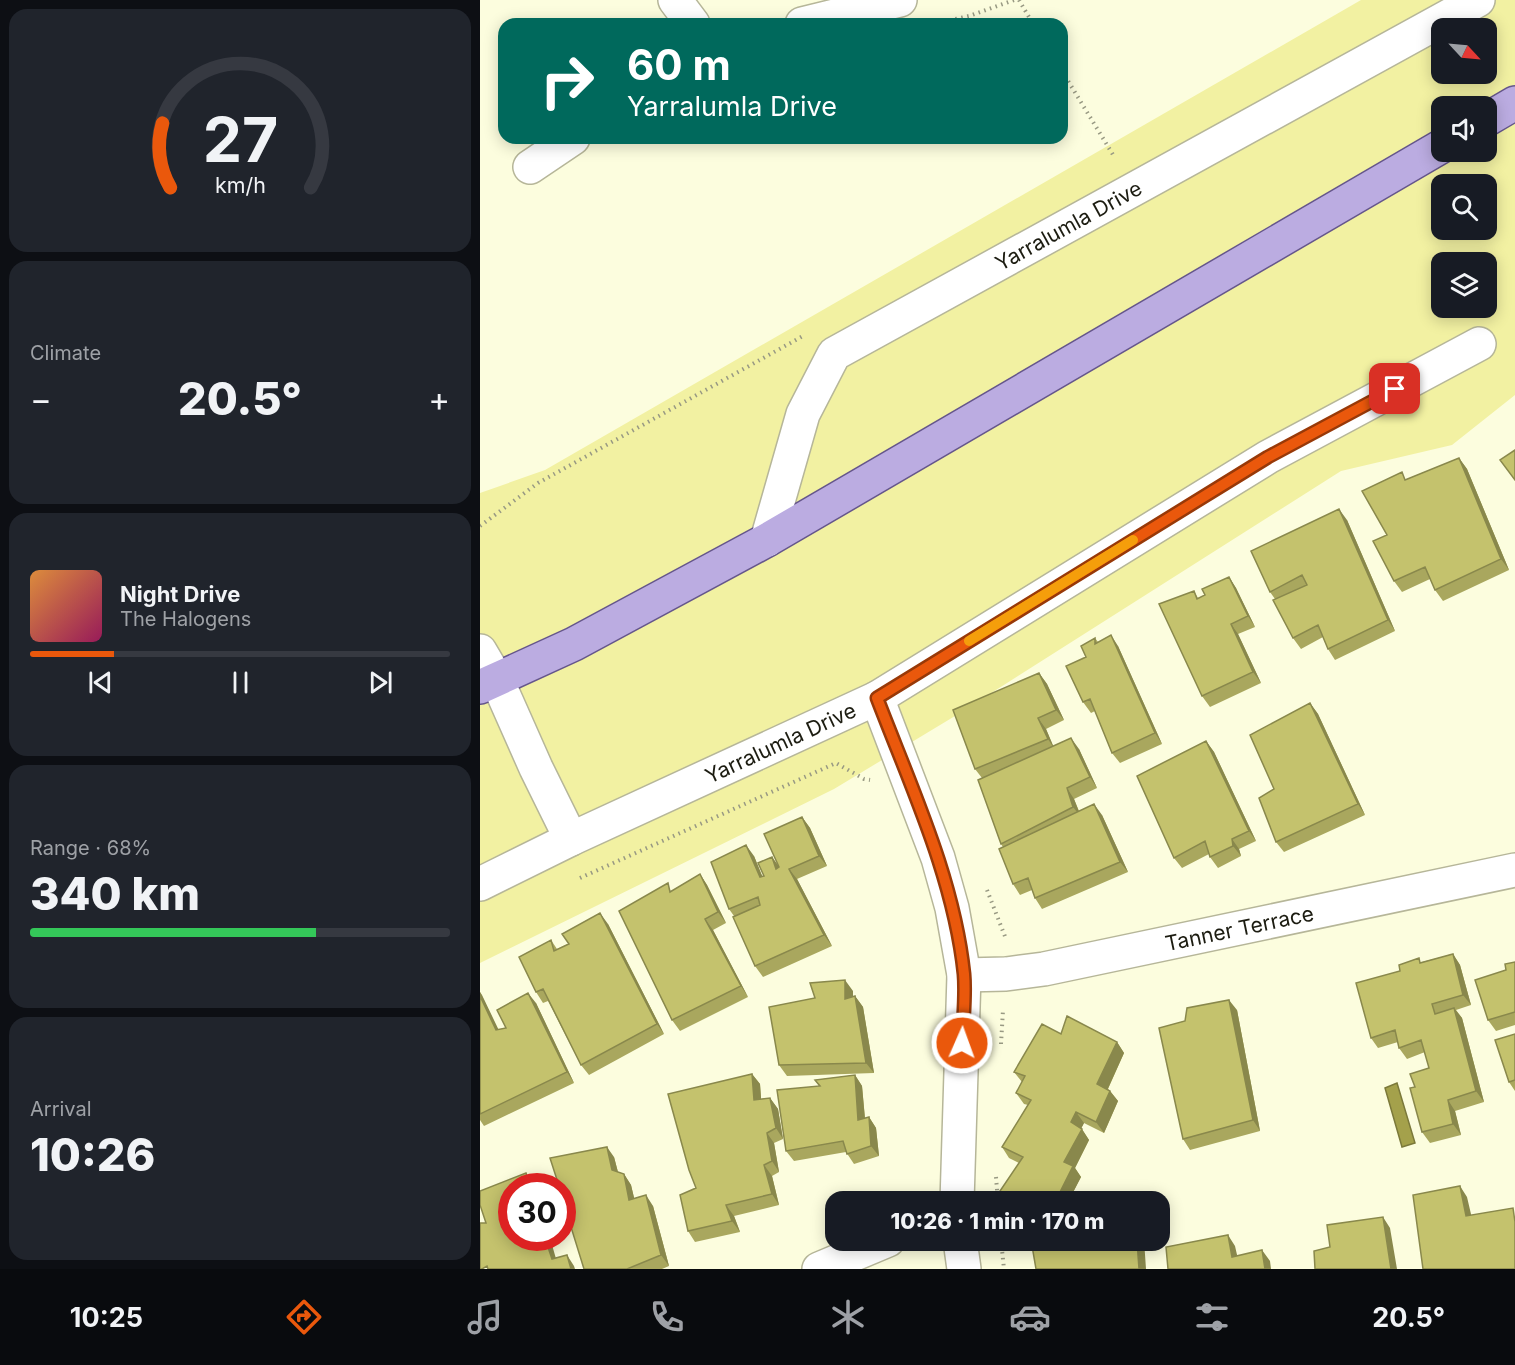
<!DOCTYPE html>
<meta charset="utf-8">
<style>
body{margin:0;font-family:Inter,sans-serif;background:#20242c;color:#f1f3f6;height:100vh;display:flex;flex-direction:column;font-size:22px;white-space:nowrap}
*{box-sizing:border-box;margin:0}
p{font-size:20px;color:#9ea1a6}
.icon{flex:none;width:33px;height:33px;fill:none;stroke:currentColor;stroke-width:2;stroke-linecap:round;stroke-linejoin:round}
.map{position:relative;flex:1;overflow:hidden}
.panel{display:flex;flex-direction:column;gap:9px;padding:9px;background:#0d0f14;width:480px}
.panel>*{flex:none}
.hud{position:absolute;left:18px;top:18px;width:570px;height:126px;border-radius:18px;box-shadow:0 3px 15px #0003;background:#00695c;color:#fff;overflow:hidden}
.needle{width:39px;rotate:116deg}
.fabs{position:absolute;left:951px;top:18px;display:grid;gap:12px}
.fabs a{display:grid;place-items:center;width:66px;height:66px;border-radius:12px;background:#171b24;box-shadow:0 3px 15px #0003;font-size:30px}
.speed{position:absolute;left:18px;top:1173px;display:flex;gap:12px;font-size:30px;font-weight:700;text-align:center}
.speed>*{display:grid;place-content:center;width:78px;height:78px;border-radius:50%;background:#171b24;box-shadow:0 3px 15px #0003;line-height:1}
.speed .limit{border:9px solid #d22;background:#fff;color:#111}
.pin{position:absolute;display:grid;place-items:center;width:51px;height:51px;color:#fff;margin:-26px;border-radius:12px;box-shadow:0 3px 9px #0006}
.me{position:absolute;width:66px;margin:-33px;rotate:2deg;stroke-linejoin:round;filter:drop-shadow(0 0 4px #0008)}
.turn{display:flex;align-items:center;gap:21px;height:126px;padding:0 30px;font-size:27px}
.turn .icon{width:78px;height:78px;stroke-width:2.5}
.turn b{display:block;font-size:42px;line-height:51px}
.big{font-size:45px;font-weight:800;line-height:1.1}
.panel .card{flex:1;display:flex;flex-direction:column;justify-content:center;gap:9px;min-width:0;padding:0 21px;border-radius:18px;background:#20242c}
.panel .dial{align-items:center;gap:0}
.dial svg{height:156px;overflow:visible;fill:none;stroke:#363941;stroke-width:7;stroke-linecap:round;text-anchor:middle}
.dial text{fill:#f1f3f6;stroke:none}
.song{display:flex;align-items:center;gap:18px}
.cover{width:72px;height:72px;border-radius:9px;background:linear-gradient(135deg,hsl(30 70% 55%),hsl(330 70% 35%))}
.played{height:6px;border-radius:3px;background:linear-gradient(90deg,#ea580c 20%,#363941 20%)}
.keys{display:flex;justify-content:space-around;direction:ltr}
.heat{display:flex;justify-content:space-between;align-items:center;font-size:33px;direction:ltr}
.charge{height:9px;border-radius:4px;background:linear-gradient(90deg,#34c759 68%,#363941 0)}
.trip{position:absolute;left:345px;top:1191px;width:345px;height:60px;border-radius:18px;background:#171b24;box-shadow:0 3px 15px #0003;font-weight:800;line-height:60px;text-align:center}
.tab-bar{display:flex;height:96px;justify-content:space-around;align-items:center;background:#090b0e;color:#9ea1a6}
.tab-bar .icon{width:42px;height:42px}
.tab-bar .selected{color:#ea580c}
.tab-bar b{font-size:27px;color:#f1f3f6}
main{display:flex;flex:1;min-height:0}
.map>svg:first-child{display:block}
.green{fill:#f2f1a2;fill-rule:evenodd}
.water{fill:#a4a14b;stroke:#7b793a;stroke-width:1.5}
.lines{fill:none;stroke-linecap:round;stroke-linejoin:round}
.minor-casing{stroke:#b6b699;stroke-width:36}
.major-casing{stroke:#65568b;stroke-width:36}
.path{stroke:#989983;stroke-width:4;stroke-dasharray:1.5 4.5;stroke-linecap:butt}
.minor{stroke:#fff;stroke-width:33}
.major{stroke:#bbace1;stroke-width:33}
.wall{fill:#a9a75e}
.shaded-wall{fill:#89884c}
.building{fill:#c4c26d;stroke:#89884c;stroke-width:1.5}
.route-casing{stroke:#983908;stroke-width:15}
.route{stroke:#ea580c;stroke-width:10}
.slow{stroke:#f59e0b;stroke-width:10}
.labels{text-anchor:middle;dominant-baseline:central;stroke-width:6;stroke-linejoin:round;paint-order:stroke}
.street-label{font-size:21px;fill:#1c1c11;stroke:#fff}
</style>
<main>
<section class="panel">
<div class="card dial"><svg viewBox="0 0 100 80">
<path d="M14 69A42 42 0 1 1 86 69"/>
<path d="M14 69A42 42 0 0 1 10 36" stroke="#ea580c"/>
<text x="50" y="56" font-size="32" font-weight="700">27</text>
<text x="50" y="72" font-size="11">km/h</text>
</svg></div>
<div class="card"><p>Climate</p>
<div class="heat"><a>−</a><b class="big">20.5°</b><a>+</a></div>
</div>
<div class="card">
<div class="song"><i class="cover"></i><div><b>Night Drive</b><p>The Halogens</p></div></div>
<div class="played"></div>
<div class="keys"><svg class="icon" aria-label="previous" viewBox="0 0 24 24"><path d="M18 5L8 12l10 7zM5 5v14"/></svg><svg class="icon" aria-label="pause" viewBox="0 0 24 24"><path d="M8 5v14M16 5v14"/></svg><svg class="icon" aria-label="next" viewBox="0 0 24 24"><path d="M6 5l10 7-10 7zM19 5v14"/></svg></div>
</div>
<div class="card"><p>Range · 68%</p><b class="big">340 km</b><div class="charge"></div></div>
<div class="card"><p>Arrival</p><b class="big">10:26</b></div>
</section>
<div class="map">
<svg width="1035" height="1269" viewBox="0 0 1035 1269">
<rect width="100%" height="100%" fill="#fcfdde"/>
<path class="green" d="M 881,0 L 1035,0 L 1035,395 L 972,445 L 861,471 L 475,716 L 354,789 L 0,963 L 0,493 L 65,470 ZM 962,28 L 1006,28 L 1006,74 L 962,74 ZM 962,106 L 1006,106 L 1006,152 L 962,152 ZM 962,184 L 1006,184 L 1006,230 L 962,230 ZM 962,262 L 1006,262 L 1006,308 L 962,308 Z"/>
<path class="water" d="M 917,1083 L 935,1143 L 922,1147 L 905,1088 Z"/>
<g class="lines">
<g class="minor-casing">
<g id="minor">
<path d="M 195,0 L 213,24"/>
<path d="M 322,24 L 420,0"/>
<path d="M 50,167 L 93,138"/>
<path id="s1" d="M 287,540 L 323,414 L 354,354 L 998,0"/>
<path d="M 0,651 L 17,680 L 56,768 L 91,839"/>
<path d="M 397,698 L 458,858 L 472,908 L 484,975 L 477,1202"/>
<path id="s2" d="M 0,884 L 91,839 L 397,698 L 788,457 L 999,344"/>
<path id="s3" d="M 484,975 L 526,974 L 564,969 L 1035,870"/>
<path d="M 480,1240 L 484,1269"/>
<path d="M 339,1269 L 408,1240"/>
</g>
</g>
<g class="major-casing">
<path id="major" d="M 1006,120 L 1035,103
M 0,687 L 94,644 L 287,540 L 962,146"/>
</g>
<path class="path" d="M 539,0 L 553,24
M 452,24 L 489,16 L 534,0
M 582,71 L 635,158
M 0,526 L 58,483 L 323,336
M 100,878 L 356,763 L 384,779 L 390,780
M 507,890 L 526,939
M 521,1044 L 523,1010
M 516,1177 L 518,1202
M 521,1240 L 524,1269"/>
<use href="#minor" class="minor"/>
<use href="#major" class="major"/>
</g>
<path class="wall" d="M 979,458 L 987,469 L 1029,570 L 963,601 L 955,590 L 950,579 L 922,592 L 914,581 L 907,535 L 927,479 Z
M 867,520 L 915,631 L 855,660 L 848,649 L 843,637 L 821,649 L 813,638 L 795,599 L 790,592 Z
M 749,577 L 756,588 L 775,627 L 758,634 L 781,683 L 730,707 L 722,696 L 714,591 L 718,598 L 725,595 Z
M 615,638 L 618,642 L 638,646 L 682,744 L 640,763 L 632,753 L 615,711 L 611,713 L 603,702 L 606,657 Z
M 559,673 L 567,684 L 584,720 L 566,729 L 573,746 L 599,749 L 617,788 L 594,799 L 599,811 L 622,815 L 648,872 L 562,909 L 555,898 L 552,890 L 540,895 L 533,884 L 523,847 L 521,844 L 502,778 L 495,769 Z
M 830,703 L 838,714 L 885,815 L 804,852 L 796,842 L 794,789 Z
M 726,741 L 734,752 L 776,841 L 759,849 L 761,856 L 738,868 L 730,857 L 729,854 L 702,868 L 694,858 Z
M 322,817 L 330,828 L 347,866 L 317,879 L 352,946 L 283,977 L 275,966 L 254,916 L 249,909 L 274,856 L 282,876 L 284,876 L 292,857 L 299,867 Z
M 220,874 L 227,885 L 246,923 L 233,930 L 268,997 L 200,1031 L 192,1020 L 193,890 Z
M 128,924 L 184,1034 L 109,1075 L 101,1065 L 68,1001 L 63,1003 L 56,992 L 71,940 L 77,949 Z
M 973,954 L 980,965 L 991,1005 L 976,1010 L 982,1018 L 1004,1102 L 975,1111 L 981,1135 L 950,1143 L 942,1132 L 935,1087 L 949,1068 L 945,1052 L 927,1059 L 919,1048 L 918,1042 L 898,1048 L 891,1038 L 920,971 L 942,962 Z
M 1035,962 L 1035,1025 L 1016,1031 L 1008,1020 L 1026,970 Z
M 373,991 L 373,997 L 375,996 L 383,1007 L 394,1073 L 307,1076 L 299,1065 Z
M 0,992 L 18,1030 L 26,1028 L 56,1003 L 94,1083 L 4,1126 L 0,1120 Z
M 757,1010 L 780,1131 L 710,1150 L 703,1139 Z
M 581,1034 L 637,1042 L 644,1053 L 628,1089 L 630,1091 L 638,1101 L 624,1133 L 604,1123 L 601,1128 L 609,1140 L 595,1168 L 601,1177 L 588,1202 L 523,1202 L 518,1194 L 539,1163 L 529,1158 L 522,1147 L 548,1105 L 544,1104 L 536,1093 L 542,1082 L 534,1072 Z
M 1035,1034 L 1035,1091 L 1029,1082 Z
M 272,1074 L 280,1084 L 281,1099 L 290,1098 L 298,1109 L 303,1139 L 294,1143 L 299,1172 L 292,1176 L 299,1205 L 254,1216 L 260,1232 L 215,1242 L 208,1231 L 216,1188 Z
M 375,1075 L 382,1086 L 385,1118 L 389,1117 L 396,1128 L 399,1156 L 374,1164 L 366,1152 L 314,1161 L 306,1151 L 339,1086 L 335,1080 Z
M 134,1157 L 138,1172 L 144,1174 L 151,1185 L 154,1198 L 173,1206 L 189,1266 L 182,1269 L 104,1269 Z"/>
<path class="shaded-wall" d="M 979,458 L 987,469 L 1029,570 L 1021,559 Z
M 859,509 L 867,520 L 915,631 L 908,620 Z
M 749,577 L 756,588 L 775,627 L 768,616 Z
M 751,624 L 758,634 L 781,683 L 773,672 Z
M 631,635 L 638,646 L 682,744 L 675,733 Z
M 559,673 L 567,684 L 584,720 L 576,710 Z
M 830,703 L 838,714 L 885,815 L 878,804 Z
M 558,718 L 566,729 L 575,750 L 568,739 Z
M 591,738 L 599,749 L 617,788 L 610,777 Z
M 726,741 L 734,752 L 776,841 L 769,831 Z
M 587,788 L 594,799 L 601,817 L 593,807 Z
M 614,804 L 622,815 L 648,872 L 640,862 Z
M 322,817 L 330,828 L 347,866 L 339,856 Z
M 752,839 L 759,849 L 761,856 L 753,846 Z
M 266,845 L 274,856 L 287,888 L 280,877 Z
M 292,857 L 300,868 L 296,869 Z
M 309,869 L 317,879 L 352,946 L 344,935 Z
M 220,874 L 227,885 L 246,923 L 238,912 Z
M 120,913 L 128,924 L 184,1034 L 177,1024 Z
M 225,919 L 233,930 L 268,997 L 261,986 Z
M 973,954 L 980,965 L 991,1005 L 983,995 Z
M 365,980 L 373,991 L 373,1010 L 365,999 Z
M 0,992 L 2,995 L 24,1041 L 16,1030 L 0,996 Z
M 48,993 L 56,1003 L 94,1083 L 87,1072 Z
M 375,996 L 383,1007 L 394,1073 L 386,1063 Z
M 749,1000 L 757,1010 L 780,1131 L 773,1120 Z
M 974,1008 L 982,1018 L 1004,1102 L 996,1091 Z
M 637,1042 L 644,1053 L 625,1095 L 617,1084 Z
M 272,1074 L 280,1084 L 282,1111 L 274,1100 Z
M 375,1075 L 382,1086 L 386,1131 L 378,1120 Z
M 630,1091 L 638,1101 L 624,1133 L 616,1122 Z
M 290,1098 L 298,1109 L 303,1139 L 296,1128 Z
M 968,1100 L 975,1111 L 981,1135 L 973,1124 Z
M 596,1112 L 604,1123 L 599,1133 L 591,1122 Z
M 389,1117 L 396,1128 L 399,1156 L 391,1146 Z
M 602,1129 L 609,1140 L 595,1168 L 601,1177 L 588,1202 L 575,1202 L 584,1162 Z
M 287,1133 L 294,1143 L 299,1172 L 292,1161 Z
M 127,1147 L 134,1157 L 140,1180 L 132,1170 Z
M 284,1165 L 292,1176 L 299,1205 L 292,1194 Z
M 46,1173 L 53,1183 L 54,1186 L 50,1186 Z
M 144,1174 L 151,1185 L 157,1210 L 149,1200 Z
M 980,1186 L 987,1197 L 994,1227 L 986,1216 Z
M 166,1195 L 173,1206 L 189,1266 L 181,1255 Z
M 246,1205 L 254,1216 L 260,1232 L 252,1221 Z
M 903,1217 L 910,1228 L 917,1269 L 911,1269 Z
M 748,1235 L 755,1246 L 760,1268 L 752,1257 Z
M 65,1238 L 70,1238 L 79,1269 L 72,1259 Z
M 657,1240 L 664,1240 L 666,1269 L 659,1269 Z
M 782,1250 L 790,1261 L 791,1269 L 785,1269 Z
M 87,1255 L 94,1266 L 95,1269 L 91,1269 Z"/>
<path class="building" d="M 1035,450 L 1035,480 L 1020,460 Z
M 979,458 L 1021,559 L 955,590 L 945,567 L 914,581 L 893,541 L 907,535 L 882,491 L 922,472 L 925,480 Z
M 859,509 L 908,620 L 848,649 L 838,625 L 813,638 L 793,600 L 827,585 L 822,575 L 790,592 L 771,551 Z
M 749,577 L 768,616 L 751,624 L 773,672 L 722,696 L 679,604 L 714,591 L 717,599 L 725,595 L 722,589 Z
M 631,635 L 675,733 L 632,753 L 610,699 L 603,702 L 586,666 L 606,657 L 601,646 L 615,638 L 615,644 Z
M 559,673 L 576,710 L 558,718 L 568,739 L 495,769 L 473,710 Z
M 830,703 L 878,804 L 796,842 L 779,798 L 794,789 L 770,735 Z
M 591,738 L 610,777 L 587,788 L 593,807 L 521,844 L 498,780 Z
M 726,741 L 769,831 L 752,839 L 753,846 L 730,857 L 725,841 L 694,858 L 657,776 Z
M 614,804 L 640,862 L 555,898 L 548,878 L 533,884 L 519,849 Z
M 322,817 L 339,856 L 309,869 L 344,935 L 275,966 L 253,917 L 280,905 L 278,897 L 249,909 L 231,862 L 266,845 L 280,877 L 284,876 L 278,863 L 292,857 L 296,869 L 299,867 L 284,834 Z
M 220,874 L 238,912 L 225,919 L 261,986 L 192,1020 L 139,911 L 188,883 L 190,892 Z
M 120,913 L 177,1024 L 101,1065 L 63,989 L 56,992 L 39,957 L 71,940 L 74,951 L 89,944 L 82,934 Z
M 973,954 L 983,995 L 952,1004 L 955,1014 L 974,1008 L 996,1091 L 968,1100 L 973,1124 L 942,1132 L 930,1088 L 935,1087 L 930,1074 L 949,1068 L 941,1040 L 919,1048 L 915,1030 L 891,1038 L 876,983 L 920,971 L 919,965 L 939,958 L 940,963 Z
M 1035,962 L 1035,1012 L 1008,1020 L 995,980 L 1026,970 L 1025,964 Z
M 365,980 L 365,999 L 375,996 L 386,1063 L 299,1065 L 289,1007 L 335,998 L 330,983 Z
M 48,993 L 87,1072 L 0,1114 L 0,996 L 16,1030 L 26,1028 L 17,1010 Z
M 749,1000 L 773,1120 L 703,1139 L 679,1028 L 705,1021 L 707,1008 Z
M 587,1016 L 637,1042 L 617,1084 L 630,1091 L 616,1122 L 596,1112 L 591,1122 L 602,1129 L 584,1162 L 593,1166 L 575,1202 L 533,1202 L 518,1194 L 543,1157 L 522,1147 L 551,1100 L 536,1093 L 545,1076 L 534,1072 L 562,1024 L 581,1034 Z
M 1035,1034 L 1035,1080 L 1029,1082 L 1015,1040 Z
M 272,1074 L 274,1100 L 290,1098 L 296,1128 L 287,1133 L 292,1161 L 284,1165 L 292,1194 L 246,1205 L 252,1221 L 208,1231 L 200,1195 L 216,1188 L 209,1170 L 188,1094 Z
M 375,1075 L 378,1120 L 389,1117 L 391,1146 L 367,1154 L 363,1141 L 306,1151 L 297,1090 L 340,1086 L 335,1080 Z
M 127,1147 L 132,1170 L 144,1174 L 149,1200 L 166,1195 L 181,1255 L 147,1269 L 104,1269 L 82,1198 L 82,1186 L 79,1186 L 70,1158 Z
M 46,1173 L 50,1186 L 32,1186 L 32,1238 L 65,1238 L 72,1259 L 87,1255 L 91,1269 L 8,1269 L 7,1266 L 2,1269 L 0,1269 L 0,1223 L 6,1223 L 0,1205 L 0,1191 Z
M 980,1186 L 986,1216 L 1033,1208 L 1035,1222 L 1035,1269 L 943,1269 L 933,1195 Z
M 903,1217 L 911,1269 L 835,1269 L 834,1251 L 850,1247 L 847,1225 Z
M 748,1235 L 752,1257 L 782,1250 L 785,1269 L 688,1269 L 686,1247 Z
M 551,1240 L 657,1240 L 659,1269 L 556,1269 Z"/>
<g class="lines">
<g class="route-casing">
<path id="route" d="M 482,1043 C 483,1021 486,996 484,974 C 474,878 431,787 397,698 L 788,457 L 915,389"/>
</g>
<use href="#route" class="route"/>
<path class="slow" d="M 489,641 L 653,540"/>
</g>
<g class="labels">
<g class="street-label">
<text stroke="none"><textPath href="#s1" startOffset="466">Yarralumla Drive</textPath></text>
<text stroke="none"><textPath href="#s2" startOffset="332">Yarralumla Drive</textPath></text>
<text stroke="none"><textPath href="#s3" startOffset="280">Tanner Terrace</textPath></text>
</g>
</g>
</svg>
<div class="fabs">
<a><svg class="needle" viewBox="-14 -14 28 28"><path d="M0-13l5 13h-10z" fill="#e53935"/><path d="M0 13l5-13h-10z" fill="#9ea1a6"/></svg></a>
<a><svg class="icon" aria-label="sound" viewBox="0 0 24 24"><path d="M4 9h4l5-4v14l-5-4H4zM17 9q2 3 0 6"/></svg></a>
<a><svg class="icon" aria-label="search" viewBox="0 0 24 24"><circle cx="10" cy="10" r="6"/><path d="M15 15l6 6"/></svg></a>
<a><svg class="icon" aria-label="layers" viewBox="0 0 24 24"><path d="M12 4l9 5-9 5-9-5zM3 14l9 5 9-5"/></svg></a>
</div>
<div class="speed"><div class="limit">30</div></div>
<div class="pin" style="left:915px;top:389px;background:#d93025"><svg class="icon" aria-label="arrive" viewBox="0 0 24 24"><path d="M6 21V4h12l-3 4 3 4H6"/></svg></div>
<svg class="me" style="left:482px;top:1043px" viewBox="-20 -20 40 40"><circle r="17" fill="#ea580c" stroke="#fff" stroke-width="3"/><path d="M0-11L8 9 0 5-8 9z" fill="#fff"/></svg>
<div class="trip">10:26 · 1 min · 170 m</div>
<div class="hud">
<div class="turn"><svg class="icon" aria-label="right" viewBox="0 0 24 24"><path d="M7 20v-9h11M14 6l5 5-5 5"/></svg><div><b>60 m</b>Yarralumla Drive</div></div>
</div>
</div>
</main>
<nav class="tab-bar">
<b>10:25</b>
<svg class="icon selected" aria-label="directions" viewBox="0 0 24 24"><path d="M12 3l9 9-9 9-9-9zM9 14v-3h6M13 9l2 2-2 2"/></svg>
<svg class="icon" aria-label="music" viewBox="0 0 24 24"><path d="M9 18V5l10-2v13"/><circle cx="6" cy="18" r="3"/><circle cx="16" cy="16" r="3"/></svg>
<svg class="icon" aria-label="phone" viewBox="0 0 24 24"><path d="M5 4h4l2 5-3 2q2 4 5 5l2-3 5 2v4C11 20 4 13 5 4z"/></svg>
<svg class="icon" aria-label="climate" viewBox="0 0 24 24"><path d="M12 3v18M4 7l16 10M4 17L20 7"/></svg>
<svg class="icon" aria-label="car" viewBox="0 0 24 24"><path d="M5 17H2v-5l4-1 3-4h7l3 4 3 1v5h-3M9 17h6M6 11h13"/><circle cx="7" cy="17" r="2"/><circle cx="17" cy="17" r="2"/></svg>
<svg class="icon" aria-label="filters" viewBox="0 0 24 24"><path d="M4 7h16M4 17h16"/><circle cx="9" cy="7" r="2"/><circle cx="15" cy="17" r="2"/></svg>
<b>20.5°</b>
</nav>
